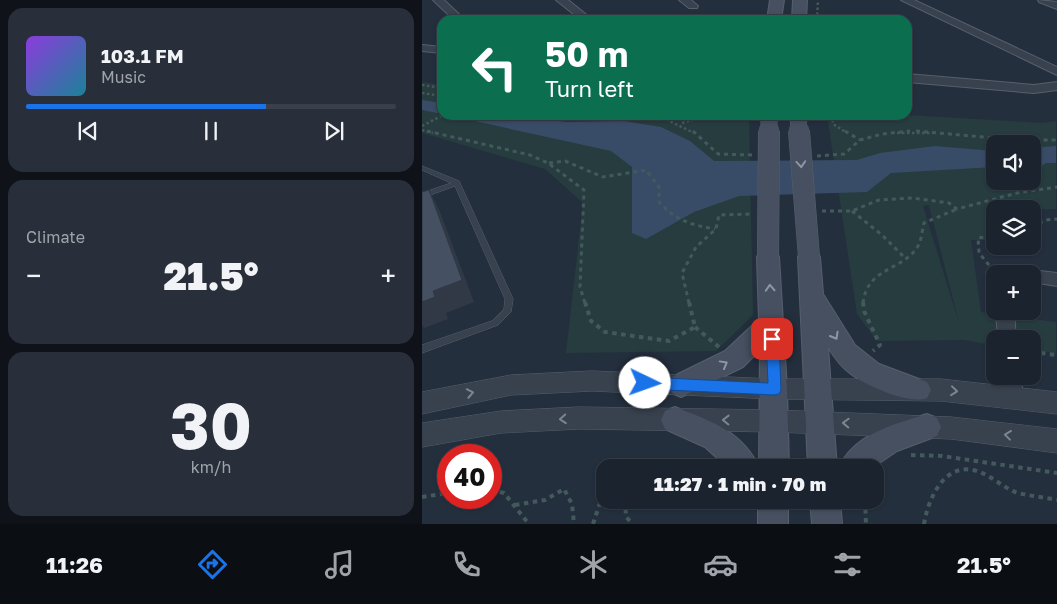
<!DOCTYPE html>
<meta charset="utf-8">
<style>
body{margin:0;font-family:"Golos Text",sans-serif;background:#282f3a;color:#f1f3f6;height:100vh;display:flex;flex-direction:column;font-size:19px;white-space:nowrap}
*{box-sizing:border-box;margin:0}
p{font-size:16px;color:#a0a4aa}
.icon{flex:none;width:28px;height:28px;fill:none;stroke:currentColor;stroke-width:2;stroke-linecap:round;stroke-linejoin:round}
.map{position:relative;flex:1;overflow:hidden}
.side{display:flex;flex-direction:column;gap:8px;padding:8px;background:#0f1319;width:422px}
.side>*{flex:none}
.guide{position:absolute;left:15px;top:15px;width:475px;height:105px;border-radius:15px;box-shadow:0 1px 4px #0004,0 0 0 1px #39404a;background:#0b6e4f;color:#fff;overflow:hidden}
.controls{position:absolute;left:564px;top:135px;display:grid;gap:10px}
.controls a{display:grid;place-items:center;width:55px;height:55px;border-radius:10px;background:#1b232e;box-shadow:0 1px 4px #0004,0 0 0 1px #39404a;font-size:25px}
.speed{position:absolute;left:15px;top:444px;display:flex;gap:10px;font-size:25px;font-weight:700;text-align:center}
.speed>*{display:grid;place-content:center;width:65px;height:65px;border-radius:50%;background:#1b232e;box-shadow:0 1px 4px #0004,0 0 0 1px #39404a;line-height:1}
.speed .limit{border:8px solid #d22;background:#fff;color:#111}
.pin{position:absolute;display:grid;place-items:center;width:42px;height:42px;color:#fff;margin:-21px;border-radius:10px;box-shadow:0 2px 8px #0006}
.me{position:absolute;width:55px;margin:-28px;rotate:93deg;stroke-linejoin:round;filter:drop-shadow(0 0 4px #0008)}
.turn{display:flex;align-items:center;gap:18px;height:105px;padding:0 25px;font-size:22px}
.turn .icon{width:65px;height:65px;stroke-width:2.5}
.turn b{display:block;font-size:35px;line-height:42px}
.big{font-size:38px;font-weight:800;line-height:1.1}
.side .widget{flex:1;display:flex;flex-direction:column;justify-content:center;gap:8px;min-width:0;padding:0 18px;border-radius:15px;background:#282f3a}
.side .dial{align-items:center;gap:0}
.dial b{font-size:65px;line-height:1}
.song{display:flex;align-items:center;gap:15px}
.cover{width:60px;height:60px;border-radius:8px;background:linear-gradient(135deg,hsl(270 70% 55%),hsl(190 70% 35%))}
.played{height:5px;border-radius:2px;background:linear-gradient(90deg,#1a73e8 65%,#39404a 65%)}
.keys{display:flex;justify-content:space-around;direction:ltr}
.heat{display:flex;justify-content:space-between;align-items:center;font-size:28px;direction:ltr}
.trip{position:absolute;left:174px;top:459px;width:288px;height:50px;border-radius:15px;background:#1b232e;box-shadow:0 1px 4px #0004,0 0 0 1px #39404a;font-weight:800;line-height:50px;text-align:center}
.tabs{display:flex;height:80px;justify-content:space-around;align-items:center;background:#0b0e12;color:#a0a4aa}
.tabs .icon{width:35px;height:35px}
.tabs .selected{color:#1a73e8}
.tabs b{font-size:22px;color:#f1f3f6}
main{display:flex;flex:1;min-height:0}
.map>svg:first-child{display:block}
.green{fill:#263c3f;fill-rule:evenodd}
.water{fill:#394c67}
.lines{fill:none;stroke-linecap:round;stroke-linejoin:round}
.service-casing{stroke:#565f6c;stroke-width:1}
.minor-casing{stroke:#565f6c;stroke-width:2}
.tertiary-casing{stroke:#565f6c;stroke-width:1}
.secondary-casing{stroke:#565f6c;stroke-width:2}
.path-far2{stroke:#44595c;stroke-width:2.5;stroke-dasharray:2.5 2.5;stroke-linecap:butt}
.path-far1{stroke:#44595c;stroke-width:3;stroke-dasharray:4 4;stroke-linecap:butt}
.path{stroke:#44595c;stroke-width:4;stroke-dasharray:4.5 4.5;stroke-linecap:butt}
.service{fill:#38414e;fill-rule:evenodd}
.minor{fill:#38414e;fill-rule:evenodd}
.tertiary{fill:#38414e;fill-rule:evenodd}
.secondary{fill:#465061;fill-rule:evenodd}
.secondary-bridge-far1-casing{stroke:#565f6c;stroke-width:17;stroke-linecap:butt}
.secondary-bridge-casing{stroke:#565f6c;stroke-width:22;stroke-linecap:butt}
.secondary-bridge-far1{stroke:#465061;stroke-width:16}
.secondary-bridge{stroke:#465061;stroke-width:21}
.shaded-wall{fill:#303945}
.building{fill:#455162;stroke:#303945}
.oneway{stroke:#8e96a5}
.oneway2{stroke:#7c8592}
.route{fill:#1a73e8;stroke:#114b97}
</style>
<main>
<section class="side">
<div class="widget">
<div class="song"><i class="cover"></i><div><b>103.1 FM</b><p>Music</p></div></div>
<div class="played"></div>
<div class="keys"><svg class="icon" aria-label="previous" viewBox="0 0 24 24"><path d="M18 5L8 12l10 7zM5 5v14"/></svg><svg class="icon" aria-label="pause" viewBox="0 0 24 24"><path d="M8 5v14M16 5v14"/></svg><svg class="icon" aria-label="next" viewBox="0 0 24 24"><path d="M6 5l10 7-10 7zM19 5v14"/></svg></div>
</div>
<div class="widget"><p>Climate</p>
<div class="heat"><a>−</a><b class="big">21.5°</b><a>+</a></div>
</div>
<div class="widget dial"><b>30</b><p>km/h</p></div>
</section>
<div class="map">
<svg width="635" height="524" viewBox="0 0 635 524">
<rect width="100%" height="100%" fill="#242f3e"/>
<path class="green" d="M 0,82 L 20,85 L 20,115 L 327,115 L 331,315 L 294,351 L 144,353 L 161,203 L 123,169 L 0,133 Z
M 405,115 L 484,115 L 621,123 L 634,121 L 634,209 L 572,209 L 572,240 L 549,240 L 559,312 L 634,322 L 634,353 L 610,350 L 610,339 L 572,339 L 572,345 L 542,340 L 455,341 L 435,314 ZM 572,144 L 610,144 L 610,181 L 572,181 ZM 507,205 L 537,323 L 501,206 Z"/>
<path class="water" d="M 0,100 L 20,103 L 20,114 L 0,110 Z
M 25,115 L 87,115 L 145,122 L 202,121 L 239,127 L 268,141 L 292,161 L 435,160 L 458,153 L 513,146 L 572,151 L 572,167 L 469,173 L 445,192 L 317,196 L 272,212 L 224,239 L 210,233 L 210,167 L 189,151 Z
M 634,146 L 634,163 L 624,163 L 620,166 L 610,163 L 610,148 Z"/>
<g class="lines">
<g class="service-casing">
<path id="service" d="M 0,166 L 37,181 L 91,299 L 89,312 L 76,325 L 0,353 L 0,345 L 70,321 L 82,309 L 83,299 L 33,186 L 0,198 L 0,193 L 29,183 L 0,170 Z"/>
</g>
<g class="minor-casing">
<path id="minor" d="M 11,0 L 22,0 L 43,20 L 32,20 Z
M 134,0 L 146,0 L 171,20 L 159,20 Z
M 257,0 L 269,0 L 276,6 L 275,8 L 267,8 Z
M 479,0 L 492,0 L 635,67 L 635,75 Z
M 616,0 L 635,2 L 635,9 L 617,2 Z
M 0,45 L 20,47 L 20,53 L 0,51 Z
M 485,74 L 612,85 L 635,82 L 635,90 L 612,93 L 485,82 Z
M 578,266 L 599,270 L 601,274 L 572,274 L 572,277 L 570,272 L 572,268 Z
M 610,270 L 635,273 L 635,286 L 610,282 L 610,274 L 603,274 Z
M 574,311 L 592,311 L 594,339 L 576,339 Z
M 580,376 L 598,376 L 602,398 L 599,404 L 592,407 L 585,404 Z"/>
</g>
<g class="tertiary-casing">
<path id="tertiary" d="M 170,371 L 352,379 L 519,379 L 635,392 L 635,414 L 519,401 L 352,399 L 170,391 L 89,395 L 0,414 L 0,392 L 89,375 Z
M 157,407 L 353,410 L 529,417 L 635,429 L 635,453 L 529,439 L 353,432 L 157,429 L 79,433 L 0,447 L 0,423 L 79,411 Z"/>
</g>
<g class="secondary-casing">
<path id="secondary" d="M 348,0 L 362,0 L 359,20 L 345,20 Z
M 371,0 L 385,0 L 384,20 L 370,20 Z
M 346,249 L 354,251 L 357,257 L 365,389 L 367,468 L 337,468 L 338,350 L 321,367 L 259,397 L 250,393 L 246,385 L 250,377 L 303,351 L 337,319 L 335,257 L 338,251 Z
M 387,249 L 395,251 L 398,257 L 401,294 L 433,345 L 457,364 L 505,382 L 509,390 L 505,398 C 488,405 444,386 429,374 C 419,367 412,357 406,347 L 415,468 L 386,468 L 376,257 L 379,251 Z
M 253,407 C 287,420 322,432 337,468 L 306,468 L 283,447 L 243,429 L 239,420 L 243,411 Z
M 505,414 L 515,418 L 519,427 L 515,436 L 475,451 L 450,468 L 417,468 C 431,434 473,424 505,414 Z
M 336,500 L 366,500 L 366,524 L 336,524 Z
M 388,500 L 418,500 L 420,524 L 390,524 Z"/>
</g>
<path class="path-far2" d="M 395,20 L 396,0
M 0,85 L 20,88
M 0,93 L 20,96
M 235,115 L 272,133
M 410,115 L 411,124 L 425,133
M 260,123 C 274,118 287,119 301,115
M 0,126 L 21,115
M 0,130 L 11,133
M 475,133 L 508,133"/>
<path class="path-far1" d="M 5,131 L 108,155 L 126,163 L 162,190 L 158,287 L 163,303
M 271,131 L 296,154 L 331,155
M 423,131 L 438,140
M 494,131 L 594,140 L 635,140
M 395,156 L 422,154 L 438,140 L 460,134 L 488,131
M 127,163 L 143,161 L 181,177 L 224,170 L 237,187 L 237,202 C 253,220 269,225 293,229
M 400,211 L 430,211 L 457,200 L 491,198 L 527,203 L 535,209 L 595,193 L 635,187
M 430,211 L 460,235 L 482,257
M 610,227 L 624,220 L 635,219
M 567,265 L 557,253 L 556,238 L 572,236
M 267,303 L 260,273 L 274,247 L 294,229 L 297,215 L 329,214
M 441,303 C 445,267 481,271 496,246 C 500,239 500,230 502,223 L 535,209"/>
<path class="path" d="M 163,302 L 169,321 L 183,332 L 247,341 L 273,327 L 267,302
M 441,302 L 442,311 L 458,345 L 451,351
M 273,327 L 297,347
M 610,352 L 635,355
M 489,455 L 520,456 L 635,473
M 69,490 L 82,493 L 107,524
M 0,497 L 26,493
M 203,500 L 204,517 L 211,524
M 443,500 L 444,524
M 93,505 L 123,500 L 142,489 L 150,504 L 152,524
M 171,524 L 182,491
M 502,524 C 506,500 521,464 551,470 C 566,473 579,486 593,492 C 606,496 621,497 635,500"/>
<use href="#service" class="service"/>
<use href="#minor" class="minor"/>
<use href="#tertiary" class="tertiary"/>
<use href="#secondary" class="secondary"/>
<g class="secondary-bridge-far1-casing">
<path id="secondary-bridge-far1" d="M 376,115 L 377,133
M 347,133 L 347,115"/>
</g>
<g class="secondary-bridge-casing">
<path id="secondary-bridge" d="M 377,131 L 387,257
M 346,257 L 347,131"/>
</g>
<use href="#secondary-bridge-far1" class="secondary-bridge-far1"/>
<use href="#secondary-bridge" class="secondary-bridge"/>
</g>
<path class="shaded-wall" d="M 7,190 L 18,212 L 52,302 L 24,313 L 26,319 L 2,328 L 0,325 L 0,302 L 11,291 Z"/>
<path class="building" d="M 7,190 L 40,280 L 11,291 L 13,297 L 0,302 L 0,192 Z"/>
<defs><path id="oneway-chevron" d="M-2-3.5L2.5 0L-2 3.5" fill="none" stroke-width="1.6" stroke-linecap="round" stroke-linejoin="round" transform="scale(1.25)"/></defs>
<g class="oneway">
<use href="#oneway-chevron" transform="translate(379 164) rotate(86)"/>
<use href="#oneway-chevron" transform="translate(348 288) rotate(-93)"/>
<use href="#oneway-chevron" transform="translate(413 336) rotate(60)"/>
<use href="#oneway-chevron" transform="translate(302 364) rotate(-29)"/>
</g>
<g class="oneway2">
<use href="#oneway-chevron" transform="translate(532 391) rotate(6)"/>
<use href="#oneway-chevron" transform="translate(48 393) rotate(-11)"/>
<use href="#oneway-chevron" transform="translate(141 419) rotate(176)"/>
<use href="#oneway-chevron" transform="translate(304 420) rotate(-179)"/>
<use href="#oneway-chevron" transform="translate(424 423) rotate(-178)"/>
<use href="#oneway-chevron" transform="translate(586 435) rotate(-173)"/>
</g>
<path class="route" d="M 350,334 L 357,339 L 359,390 L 357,394 L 352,395 L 223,389 L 219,387 L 217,383 L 219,379 L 223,377 L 346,383 L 344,339 Z"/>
</svg>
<div class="controls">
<a><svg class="icon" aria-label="sound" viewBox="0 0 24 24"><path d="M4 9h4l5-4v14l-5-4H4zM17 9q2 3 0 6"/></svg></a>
<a><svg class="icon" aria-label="layers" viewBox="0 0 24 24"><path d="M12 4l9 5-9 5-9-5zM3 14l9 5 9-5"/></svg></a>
<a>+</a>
<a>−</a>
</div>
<div class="speed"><div class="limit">40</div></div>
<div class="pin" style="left:350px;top:339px;background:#d93025"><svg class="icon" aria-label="arrive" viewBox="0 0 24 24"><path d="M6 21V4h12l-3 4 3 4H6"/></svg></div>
<svg class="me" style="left:223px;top:383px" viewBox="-20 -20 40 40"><circle r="19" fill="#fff"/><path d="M0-13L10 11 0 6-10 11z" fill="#1a73e8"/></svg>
<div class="trip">11:27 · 1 min · 70 m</div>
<div class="guide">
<div class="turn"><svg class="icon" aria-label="left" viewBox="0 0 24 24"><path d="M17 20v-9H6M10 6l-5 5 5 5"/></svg><div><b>50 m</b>Turn left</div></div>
</div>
</div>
</main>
<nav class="tabs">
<b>11:26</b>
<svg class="icon selected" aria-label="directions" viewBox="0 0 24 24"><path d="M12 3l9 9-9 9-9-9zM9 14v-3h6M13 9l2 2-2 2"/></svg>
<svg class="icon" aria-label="music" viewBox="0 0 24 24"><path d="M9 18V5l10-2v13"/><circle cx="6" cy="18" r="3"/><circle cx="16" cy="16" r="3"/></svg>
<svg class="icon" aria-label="phone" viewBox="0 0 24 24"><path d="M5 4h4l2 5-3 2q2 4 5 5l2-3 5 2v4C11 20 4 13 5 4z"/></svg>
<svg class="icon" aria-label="climate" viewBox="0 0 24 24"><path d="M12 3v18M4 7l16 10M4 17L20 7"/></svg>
<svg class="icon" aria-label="car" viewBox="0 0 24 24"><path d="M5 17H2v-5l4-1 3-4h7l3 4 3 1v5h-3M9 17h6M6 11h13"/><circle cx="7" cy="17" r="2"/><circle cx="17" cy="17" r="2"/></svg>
<svg class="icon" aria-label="filters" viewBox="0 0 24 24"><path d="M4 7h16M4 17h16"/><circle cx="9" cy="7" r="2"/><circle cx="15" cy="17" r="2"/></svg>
<b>21.5°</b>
</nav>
